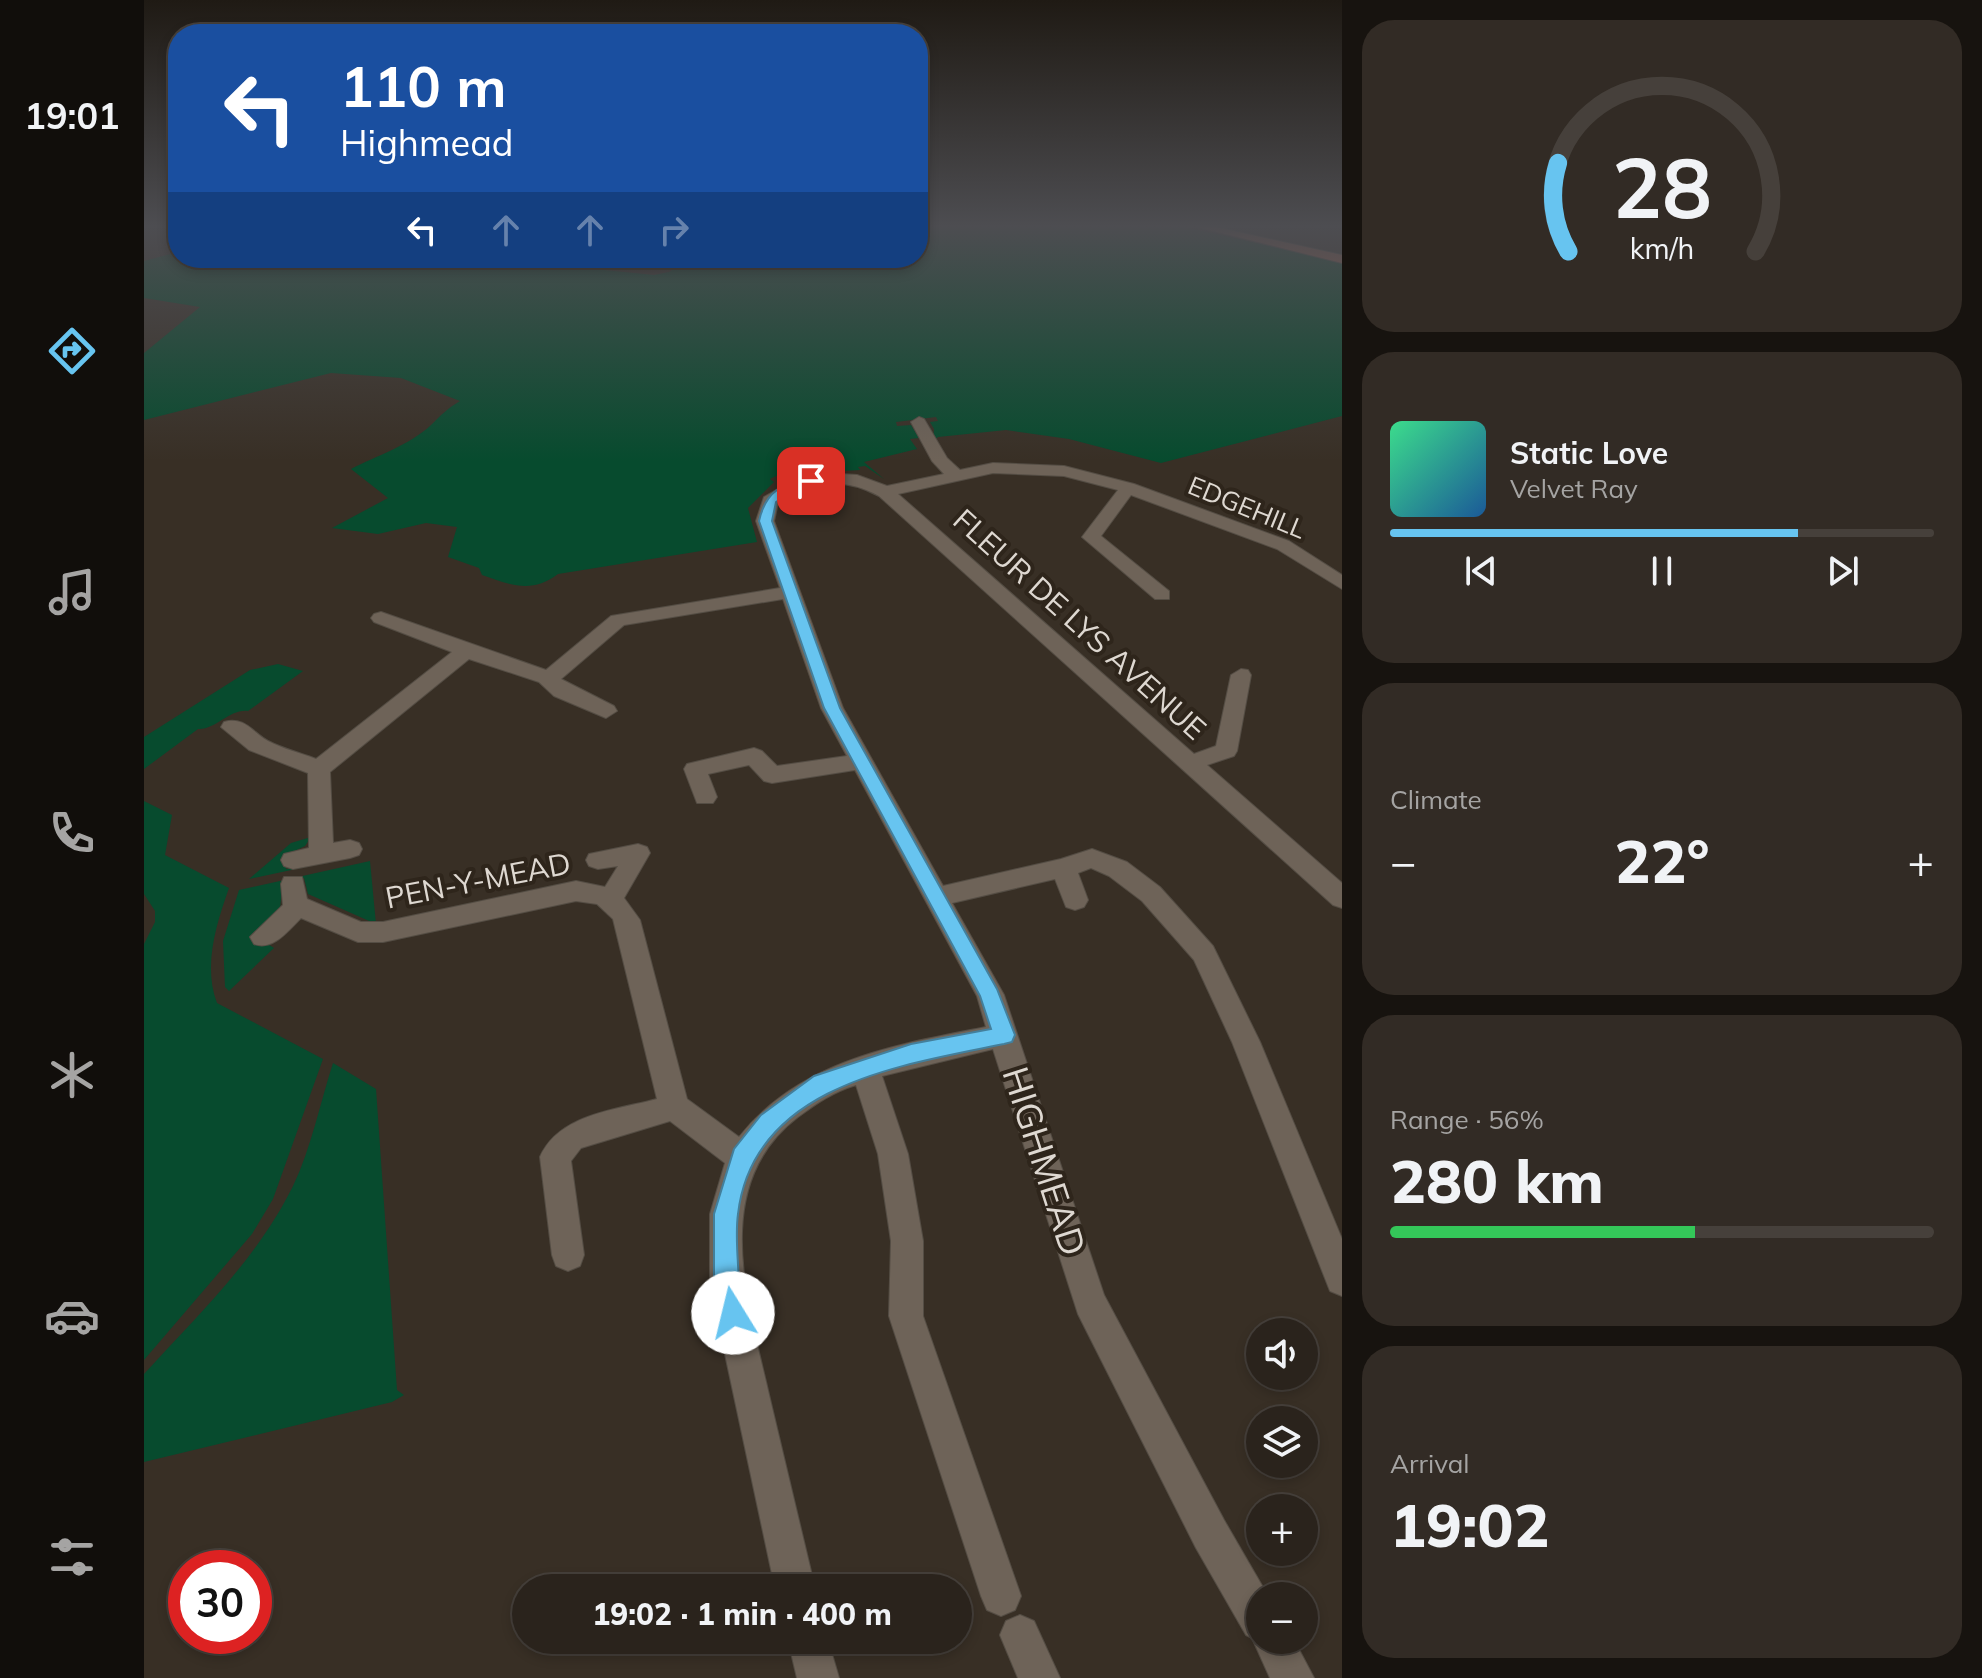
<!DOCTYPE html>
<meta charset="utf-8">
<style>
body{margin:0;font-family:Mulish,sans-serif;background:#322b25;color:#f1f3f6;height:100vh;display:flex;flex-direction:column;font-size:30px;white-space:nowrap}
*{box-sizing:border-box;margin:0}
p{font-size:26px;color:#a5a4a3}
.icon{flex:none;width:44px;height:44px;fill:none;stroke:currentColor;stroke-width:2;stroke-linecap:round;stroke-linejoin:round}
.map{position:relative;flex:1;overflow:hidden}
.panel{display:flex;flex-direction:column;gap:20px;padding:20px;background:#17130f;width:640px}
.panel>*{flex:none}
.hud{position:absolute;left:24px;top:24px;width:760px;height:244px;border-radius:32px;box-shadow:0 4px 12px #0003,0 0 0 2px #46403b;background:#1a4fa0;color:#fff;overflow:hidden}
.buttons{position:absolute;left:1102px;top:1318px;display:grid;gap:16px}
.buttons a{display:grid;place-items:center;width:72px;height:72px;border-radius:50%;background:#2a231c;box-shadow:0 4px 12px #0003,0 0 0 2px #46403b;font-size:40px}
.speed{position:absolute;left:24px;top:1550px;display:flex;gap:16px;font-size:40px;font-weight:700;text-align:center}
.speed>*{display:grid;place-content:center;width:104px;height:104px;border-radius:50%;background:#2a231c;box-shadow:0 4px 12px #0003,0 0 0 2px #46403b;line-height:1}
.speed .limit{border:12px solid #d22;background:#fff;color:#111}
.pin{position:absolute;display:grid;place-items:center;width:68px;height:68px;color:#fff;margin:-34px;border-radius:16px;box-shadow:0 4px 12px #0006}
.me{position:absolute;width:88px;margin:-44px;rotate:351deg;stroke-linejoin:round;filter:drop-shadow(0 0 6px #0008)}
.turn{display:flex;align-items:center;gap:28px;height:168px;padding:0 40px;font-size:36px}
.turn .icon{width:104px;height:104px;stroke-width:2.5}
.turn b{display:block;font-size:56px;line-height:68px}
.lanes{display:flex;align-items:center;height:76px;padding:0 40px;background:#0003;justify-content:center;gap:40px;direction:ltr}
.lanes .off{opacity:.35}
.big{font-size:60px;font-weight:800;line-height:1.1}
.panel .card{flex:1;display:flex;flex-direction:column;justify-content:center;gap:12px;min-width:0;padding:0 28px;border-radius:32px;background:#322b25}
.panel .dial{align-items:center;gap:0}
.dial svg{height:208px;overflow:visible;fill:none;stroke:#46403b;stroke-width:7;stroke-linecap:round;text-anchor:middle}
.dial text{fill:#f1f3f6;stroke:none}
.song{display:flex;align-items:center;gap:24px}
.cover{width:96px;height:96px;border-radius:12px;background:linear-gradient(135deg,hsl(150 70% 55%),hsl(210 70% 35%))}
.played{height:8px;border-radius:4px;background:linear-gradient(90deg,#67c4f0 75%,#46403b 75%)}
.keys{display:flex;justify-content:space-around;direction:ltr}
.heat{display:flex;justify-content:space-between;align-items:center;font-size:44px;direction:ltr}
.charge{height:12px;border-radius:6px;background:linear-gradient(90deg,#34c759 56%,#46403b 0)}
.trip{position:absolute;left:368px;top:1574px;width:460px;height:80px;border-radius:40px;background:#2a231c;box-shadow:0 4px 12px #0003,0 0 0 2px #46403b;font-weight:800;line-height:80px;text-align:center}
main{display:flex;flex:1;min-height:0}
.tabs{display:flex;flex-direction:column;width:144px;justify-content:space-around;align-items:center;background:#110e0b;color:#a5a4a3}
.tabs .icon{width:56px;height:56px}
.tabs .current{color:#67c4f0}
.tabs b{font-size:36px;color:#f1f3f6}
.map>svg:first-child{display:block}
.green{fill:#074b2e}
.lines{fill:none;stroke-linecap:round;stroke-linejoin:round}
.minor-casing{stroke:#544d44;stroke-width:2}
.major-casing{stroke:#544d44;stroke-width:2}
.minor{fill:#6e6358;fill-rule:evenodd}
.major{fill:#ae6752;fill-rule:evenodd}
.route{fill:#67c4f0;stroke:#437f9c;stroke-width:2}
.labels{text-anchor:middle;dominant-baseline:central;stroke-width:8;stroke-linejoin:round;paint-order:stroke}
.far-street-label{font-size:26px;fill:#ded8d1;stroke:#2e251b}
.street-label{font-size:30px;fill:#ded8d1;stroke:#2e251b}
.near-street-label{font-size:36px;fill:#ded8d1;stroke:#2e251b}
</style>
<main>
<nav class="tabs">
<b>19:01</b>
<svg class="icon current" aria-label="directions" viewBox="0 0 24 24"><path d="M12 3l9 9-9 9-9-9zM9 14v-3h6M13 9l2 2-2 2"/></svg>
<svg class="icon" aria-label="music" viewBox="0 0 24 24"><path d="M9 18V5l10-2v13"/><circle cx="6" cy="18" r="3"/><circle cx="16" cy="16" r="3"/></svg>
<svg class="icon" aria-label="phone" viewBox="0 0 24 24"><path d="M5 4h4l2 5-3 2q2 4 5 5l2-3 5 2v4C11 20 4 13 5 4z"/></svg>
<svg class="icon" aria-label="climate" viewBox="0 0 24 24"><path d="M12 3v18M4 7l16 10M4 17L20 7"/></svg>
<svg class="icon" aria-label="car" viewBox="0 0 24 24"><path d="M5 17H2v-5l4-1 3-4h7l3 4 3 1v5h-3M9 17h6M6 11h13"/><circle cx="7" cy="17" r="2"/><circle cx="17" cy="17" r="2"/></svg>
<svg class="icon" aria-label="filters" viewBox="0 0 24 24"><path d="M4 7h16M4 17h16"/><circle cx="9" cy="7" r="2"/><circle cx="15" cy="17" r="2"/></svg>
</nav>
<div class="map">
<svg width="1198" height="1678" viewBox="0 0 1198 1678">
<rect width="100%" height="100%" fill="#382f25"/>
<path class="green" d="M 774,227 L 1041,227 L 1198,262 L 1198,416 L 1017,463 L 925,439 L 862,430 L 794,437 L 789,441 L 790,429 L 786,422 L 794,421 L 792,417 L 752,422 L 753,426 L 767,425 L 775,438 L 766,439 L 773,449 L 720,462 L 740,479 L 721,466 L 714,467 L 716,470 L 634,475 L 626,479 L 630,482 L 604,508 L 613,542 L 414,574 C 388,594 366,585 338,575 L 335,568 L 304,557 L 313,527 L 282,523 L 234,534 L 188,528 L 244,498 L 207,469 C 232,456 266,445 287,425 C 297,415 304,408 316,401 L 257,378 L 187,373 L 0,420 L 0,353 L 56,307 L 0,298 L 0,261 L 34,252 L 34,258 L 389,258 L 389,263 L 510,275 L 525,272 L 549,258 L 774,258 Z
M 134,664 L 159,671 L 104,711 C 85,709 72,730 54,729 L 0,769 L 0,737 L 106,670 Z
M 0,801 L 28,815 L 21,855 L 85,888 C 72,925 59,966 73,1003 L 179,1059 L 129,1199 L 108,1234 L 0,1360 L 0,944 L 11,922 L 11,911 L 0,894 Z
M 167,837 L 161,846 L 142,855 L 142,869 L 208,857 L 105,879 L 147,843 Z
M 226,861 L 232,924 L 164,894 L 160,878 L 139,882 L 136,908 L 108,934 L 130,948 L 85,991 L 81,987 L 79,941 L 95,890 Z
M 189,1063 L 232,1089 L 253,1390 L 260,1395 L 248,1402 L 0,1462 L 0,1374 C 54,1315 113,1259 149,1186 C 167,1149 176,1103 189,1063 Z"/>
<g class="lines">
<g class="minor-casing">
<path id="minor" d="M 775,417 L 780,419 L 803,458 L 816,470 L 849,463 L 920,466 L 990,484 L 1145,541 L 1198,575 L 1198,589 L 1133,549 L 987,495 L 957,536 L 1025,591 L 1025,599 L 1011,599 L 938,537 L 974,490 L 920,476 L 849,473 L 754,494 L 1050,754 L 1072,746 L 1087,675 L 1097,669 L 1104,670 L 1107,675 L 1093,751 L 1090,756 L 1063,765 L 1198,883 L 1198,908 L 1189,905 L 735,496 C 700,477 666,480 634,503 L 630,521 L 699,708 L 799,886 L 917,859 L 948,849 L 983,862 L 1016,887 L 1069,946 L 1116,1042 L 1198,1239 L 1198,1296 L 1186,1291 L 1088,1042 L 1050,960 L 998,901 L 965,876 L 947,868 L 934,873 L 944,900 L 940,907 L 931,910 L 922,907 L 911,879 L 808,903 L 860,995 L 960,1295 L 1080,1520 L 1124,1596 L 1116,1596 L 1116,1640 L 1150,1640 L 1170,1678 L 1126,1678 L 1108,1638 L 1102,1635 L 1052,1548 L 934,1314 L 849,1049 L 738,1076 L 764,1154 L 779,1241 L 779,1316 L 877,1596 L 871,1610 L 857,1616 L 843,1610 L 837,1596 L 745,1316 L 747,1241 L 734,1154 L 712,1085 C 689,1092 673,1103 654,1117 C 563,1186 605,1305 626,1399 C 641,1462 656,1525 671,1588 L 631,1588 L 566,1284 L 566,1214 L 581,1163 L 526,1121 L 437,1148 L 427,1161 L 440,1255 L 436,1266 L 424,1271 L 412,1266 L 408,1255 L 396,1157 C 415,1114 472,1110 513,1099 L 469,919 L 453,904 L 432,901 L 239,942 L 214,942 L 157,918 C 144,931 129,951 110,944 L 106,937 L 139,905 L 137,884 L 140,877 L 158,877 L 163,899 L 217,922 L 239,922 L 432,881 L 461,887 L 474,866 L 454,869 L 445,866 L 442,860 L 445,854 L 494,844 L 503,847 L 506,853 L 480,898 L 496,920 L 543,1099 L 595,1137 C 656,1060 751,1045 842,1027 L 833,996 L 711,770 L 628,783 L 620,781 L 605,765 L 564,774 L 573,797 L 569,803 L 553,803 L 540,769 L 543,764 L 610,748 L 618,751 L 633,766 L 703,756 L 677,708 L 639,599 L 480,625 L 417,679 L 470,706 L 473,711 L 462,718 L 410,696 L 395,682 L 325,659 L 186,772 L 189,843 L 206,840 L 215,843 L 218,849 L 215,855 L 206,858 L 149,869 L 140,866 L 137,860 L 140,854 L 165,848 L 164,773 L 105,750 L 77,727 L 80,722 C 101,716 109,733 124,741 C 139,749 157,753 172,759 L 308,652 L 230,622 L 227,618 L 230,614 L 237,612 L 402,670 L 467,616 L 636,588 L 612,521 L 620,497 L 646,482 L 682,473 L 713,475 L 743,486 L 800,474 L 788,461 L 767,422 Z
M 876,1615 L 890,1621 L 916,1678 L 874,1678 L 856,1635 L 862,1621 Z
M 644,1640 L 684,1640 L 695,1678 L 653,1678 Z"/>
</g>
<g class="major-casing">
<path id="major" d="M 1053,227 L 1072,227 L 1198,255 L 1198,263 Z"/>
</g>
<use href="#minor" class="minor"/>
<use href="#major" class="major"/>
</g>
<linearGradient id="sky" x2="0" y2="1"><stop stop-color="#1f1a14"/><stop offset="0.49" stop-color="#4d4d51"/><stop offset="1" stop-color="#4d4d51" stop-opacity="0"/></linearGradient>
<rect width="1198" height="461" fill="url(#sky)"/>
<path class="route" d="M 667,477 L 673,481 L 671,483 L 654,488 L 632,502 L 628,521 L 696,708 L 853,989 L 871,1035 L 868,1042 L 860,1044 C 758,1065 609,1085 594,1214 C 591,1235 594,1260 595,1281 C 596,1296 604,1308 598,1322 L 589,1326 L 580,1322 L 570,1284 L 570,1214 L 590,1149 L 617,1115 L 670,1076 L 767,1044 L 847,1029 L 836,996 L 680,708 L 615,521 C 622,490 637,485 667,477 Z"/>
<g class="labels">
<g class="far-street-label">
<text transform="translate(1103 507) rotate(22)">EDGEHILL</text>
</g>
<g class="street-label">
<text transform="translate(936 624) rotate(42)">FLEUR DE LYS AVENUE</text>
<text transform="translate(334 880) rotate(-11)">PEN-Y-MEAD</text>
</g>
<g class="near-street-label">
<text transform="translate(901 1161) rotate(72)">HIGHMEAD</text>
</g>
</g>
</svg>
<div class="buttons">
<a><svg class="icon" aria-label="sound" viewBox="0 0 24 24"><path d="M4 9h4l5-4v14l-5-4H4zM17 9q2 3 0 6"/></svg></a>
<a><svg class="icon" aria-label="layers" viewBox="0 0 24 24"><path d="M12 4l9 5-9 5-9-5zM3 14l9 5 9-5"/></svg></a>
<a>+</a>
<a>−</a>
</div>
<div class="speed"><div class="limit">30</div></div>
<div class="pin" style="left:667px;top:481px;background:#d93025"><svg class="icon" aria-label="arrive" viewBox="0 0 24 24"><path d="M6 21V4h12l-3 4 3 4H6"/></svg></div>
<svg class="me" style="left:589px;top:1313px" viewBox="-20 -20 40 40"><circle r="19" fill="#fff"/><path d="M0-13L10 11 0 6-10 11z" fill="#67c4f0"/></svg>
<div class="trip">19:02 · 1 min · 400 m</div>
<div class="hud">
<div class="turn"><svg class="icon" aria-label="left" viewBox="0 0 24 24"><path d="M17 20v-9H6M10 6l-5 5 5 5"/></svg><div><b>110 m</b>Highmead</div></div>
<div class="lanes"><svg class="icon" aria-label="left" viewBox="0 0 24 24"><path d="M17 20v-9H6M10 6l-5 5 5 5"/></svg><svg class="icon off" aria-label="ahead" viewBox="0 0 24 24"><path d="M12 20V5M6 11l6-6 6 6"/></svg><svg class="icon off" aria-label="ahead" viewBox="0 0 24 24"><path d="M12 20V5M6 11l6-6 6 6"/></svg><svg class="icon off" aria-label="right" viewBox="0 0 24 24"><path d="M7 20v-9h11M14 6l5 5-5 5"/></svg></div>
</div>
</div>
<section class="panel">
<div class="card dial"><svg viewBox="0 0 100 80">
<path d="M14 69A42 42 0 1 1 86 69"/>
<path d="M14 69A42 42 0 0 1 10 35" stroke="#67c4f0"/>
<text x="50" y="56" font-size="32" font-weight="700">28</text>
<text x="50" y="72" font-size="11">km/h</text>
</svg></div>
<div class="card">
<div class="song"><i class="cover"></i><div><b>Static Love</b><p>Velvet Ray</p></div></div>
<div class="played"></div>
<div class="keys"><svg class="icon" aria-label="previous" viewBox="0 0 24 24"><path d="M18 5L8 12l10 7zM5 5v14"/></svg><svg class="icon" aria-label="pause" viewBox="0 0 24 24"><path d="M8 5v14M16 5v14"/></svg><svg class="icon" aria-label="next" viewBox="0 0 24 24"><path d="M6 5l10 7-10 7zM19 5v14"/></svg></div>
</div>
<div class="card"><p>Climate</p>
<div class="heat"><a>−</a><b class="big">22°</b><a>+</a></div>
</div>
<div class="card"><p>Range · 56%</p><b class="big">280 km</b><div class="charge"></div></div>
<div class="card"><p>Arrival</p><b class="big">19:02</b></div>
</section>
</main>
